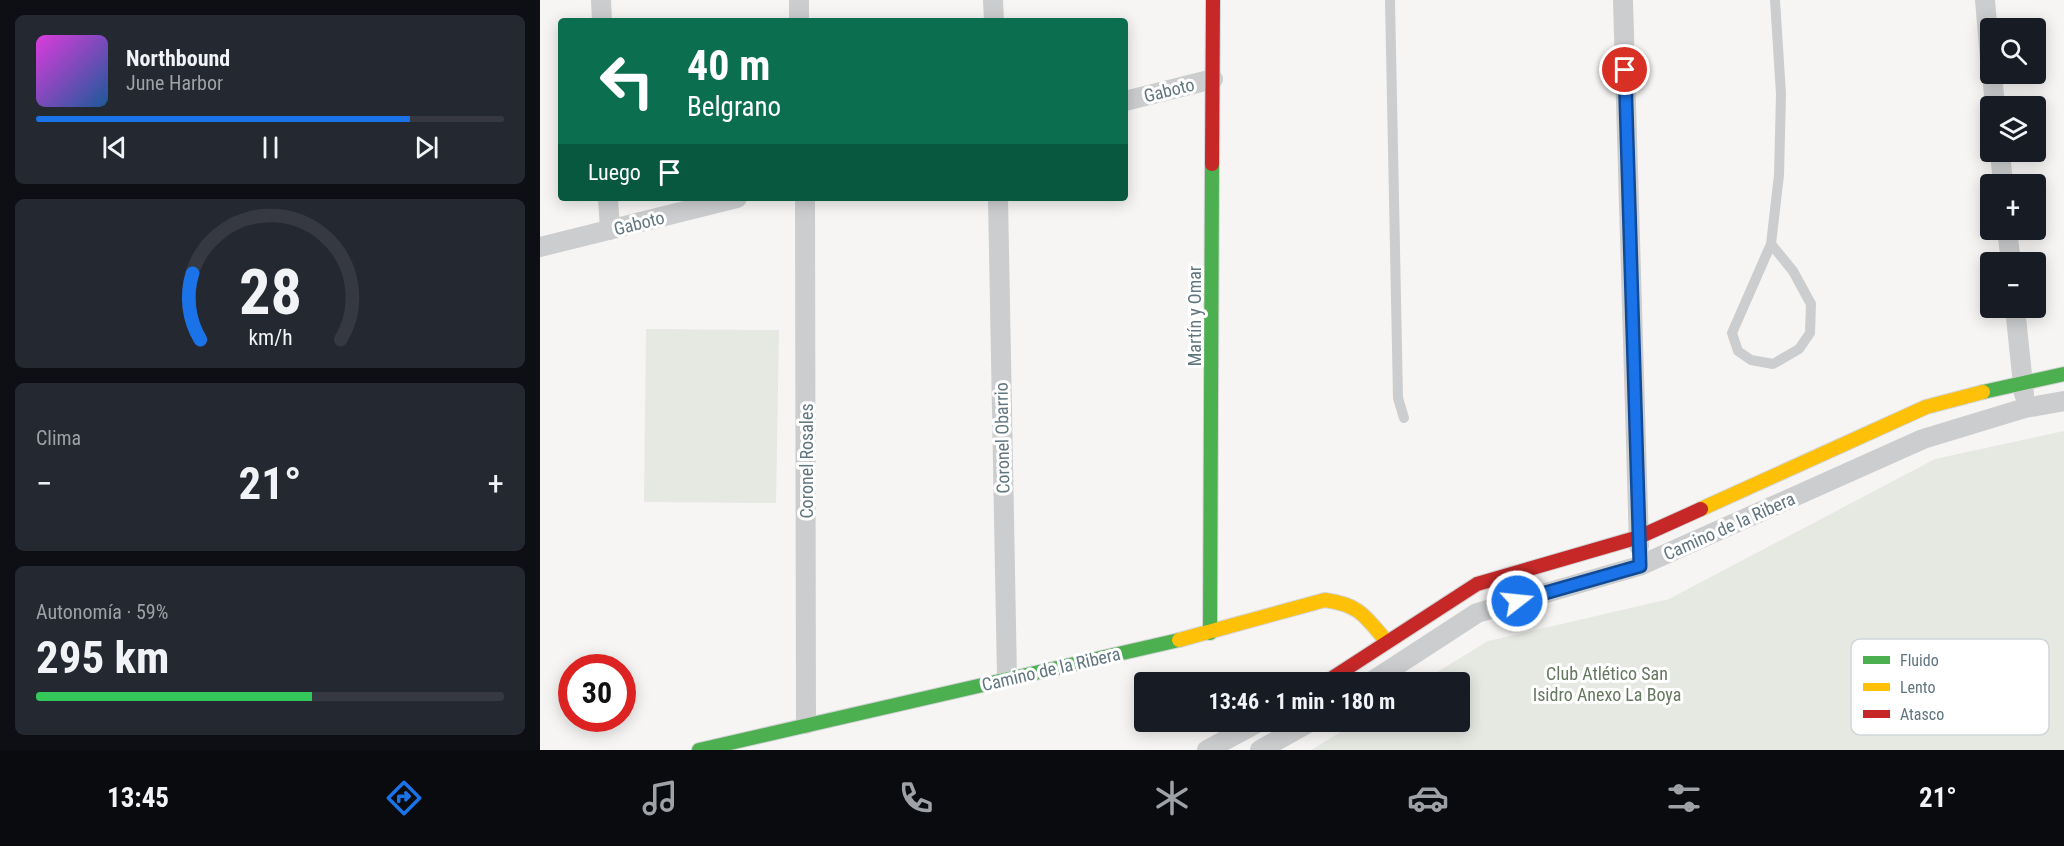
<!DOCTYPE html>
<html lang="es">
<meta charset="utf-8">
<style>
body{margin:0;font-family:"Roboto Condensed",sans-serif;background:#242831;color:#f1f3f6;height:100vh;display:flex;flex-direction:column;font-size:22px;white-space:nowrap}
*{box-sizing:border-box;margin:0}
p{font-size:20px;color:#9ea1a6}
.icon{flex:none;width:33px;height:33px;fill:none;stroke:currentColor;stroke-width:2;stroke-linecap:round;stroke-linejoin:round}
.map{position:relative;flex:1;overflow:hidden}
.sheet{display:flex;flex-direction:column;gap:15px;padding:15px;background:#0d0f14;width:540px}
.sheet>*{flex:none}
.top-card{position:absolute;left:18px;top:18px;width:570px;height:183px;border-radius:6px;box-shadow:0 3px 15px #0003;background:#0b6e4f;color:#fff;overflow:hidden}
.buttons{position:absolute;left:1440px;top:18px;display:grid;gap:12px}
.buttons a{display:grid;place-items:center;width:66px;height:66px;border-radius:6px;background:#171b24;box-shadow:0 3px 15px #0003;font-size:30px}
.speed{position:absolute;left:18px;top:654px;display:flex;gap:12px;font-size:30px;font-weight:700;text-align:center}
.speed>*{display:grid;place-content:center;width:78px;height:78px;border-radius:50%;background:#171b24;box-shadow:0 3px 15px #0003;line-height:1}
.speed .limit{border:9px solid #d22;background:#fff;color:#111}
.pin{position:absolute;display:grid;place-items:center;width:51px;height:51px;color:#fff;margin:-26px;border:3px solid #fff;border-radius:50%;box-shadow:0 2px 6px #0007}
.me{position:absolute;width:66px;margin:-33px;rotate:74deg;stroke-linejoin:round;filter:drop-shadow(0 0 4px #0008)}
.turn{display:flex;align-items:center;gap:21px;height:126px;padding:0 30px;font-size:27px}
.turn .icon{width:78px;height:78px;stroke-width:2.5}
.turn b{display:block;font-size:42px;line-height:51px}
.then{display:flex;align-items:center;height:57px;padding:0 30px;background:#0003;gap:12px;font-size:22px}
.big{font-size:45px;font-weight:700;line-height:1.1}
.sheet .widget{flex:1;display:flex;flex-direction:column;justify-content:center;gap:9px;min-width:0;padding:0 21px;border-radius:9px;background:#242831}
.sheet .dial{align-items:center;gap:0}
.dial svg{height:156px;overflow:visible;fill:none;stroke:#363941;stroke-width:7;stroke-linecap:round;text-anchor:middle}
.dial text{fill:#f1f3f6;stroke:none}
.song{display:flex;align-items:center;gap:18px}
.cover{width:72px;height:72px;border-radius:9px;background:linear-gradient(135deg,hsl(300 70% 55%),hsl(210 70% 35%))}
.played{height:6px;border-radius:3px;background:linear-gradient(90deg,#1a73e8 80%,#363941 80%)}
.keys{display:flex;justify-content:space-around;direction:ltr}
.heat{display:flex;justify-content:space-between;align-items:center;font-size:33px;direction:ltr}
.charge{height:9px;border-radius:4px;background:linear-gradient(90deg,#34c759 59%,#363941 0)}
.trip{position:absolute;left:594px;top:672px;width:336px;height:60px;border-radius:6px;background:#171b24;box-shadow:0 3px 15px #0003;font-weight:700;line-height:60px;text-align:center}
.tab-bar{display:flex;height:96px;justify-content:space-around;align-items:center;background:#090b0e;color:#9ea1a6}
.tab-bar .icon{width:42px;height:42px}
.tab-bar .active{color:#1a73e8}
.tab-bar b{font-size:27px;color:#f1f3f6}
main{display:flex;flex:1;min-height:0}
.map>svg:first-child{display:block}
.green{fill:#e6e8e2}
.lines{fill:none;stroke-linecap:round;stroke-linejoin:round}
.fast-casing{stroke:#d2d3d4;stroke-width:16}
.slow-casing{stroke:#d2d3d4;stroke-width:16}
.jam-casing{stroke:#d2d3d4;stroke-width:16}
.lane{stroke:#cccdce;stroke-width:10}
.street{stroke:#cccdce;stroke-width:20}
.fast{stroke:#4caf50;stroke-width:14}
.slow{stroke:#ffc107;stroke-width:14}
.jam{stroke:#c62828;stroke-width:14}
.route-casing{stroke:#114b97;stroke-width:15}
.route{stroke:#1a73e8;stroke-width:10}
.labels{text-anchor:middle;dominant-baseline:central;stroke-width:6;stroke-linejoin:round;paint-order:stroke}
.street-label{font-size:18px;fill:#61757f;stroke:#fff}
.park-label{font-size:18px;fill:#667760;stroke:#fff}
.key{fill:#fff;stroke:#d0d6d9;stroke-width:1.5}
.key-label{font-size:16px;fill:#61757f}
</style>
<main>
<section class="sheet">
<div class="widget">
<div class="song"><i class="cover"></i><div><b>Northbound</b><p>June Harbor</p></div></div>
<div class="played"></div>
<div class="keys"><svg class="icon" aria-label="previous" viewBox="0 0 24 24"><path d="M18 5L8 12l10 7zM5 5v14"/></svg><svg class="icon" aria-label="pause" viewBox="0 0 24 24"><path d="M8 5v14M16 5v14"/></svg><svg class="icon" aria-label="next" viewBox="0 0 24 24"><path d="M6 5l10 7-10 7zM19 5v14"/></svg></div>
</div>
<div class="widget dial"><svg viewBox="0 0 100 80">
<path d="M14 69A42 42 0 1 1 86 69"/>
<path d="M14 69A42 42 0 0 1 10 35" stroke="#1a73e8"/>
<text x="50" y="56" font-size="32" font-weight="700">28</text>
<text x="50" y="72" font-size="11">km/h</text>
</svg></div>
<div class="widget"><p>Clima</p>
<div class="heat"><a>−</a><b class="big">21°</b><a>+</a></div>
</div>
<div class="widget"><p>Autonomía · 59%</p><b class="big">295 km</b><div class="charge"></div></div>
</section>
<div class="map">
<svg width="1524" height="750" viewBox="0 0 1524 750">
<rect width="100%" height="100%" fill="#f6f5f4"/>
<path class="green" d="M 106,329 L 239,330 L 236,503 L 104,502 Z
M 1524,431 L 1524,750 L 771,750 L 817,722 L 920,722 L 920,682 L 881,682 L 948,641 L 1129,599 L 1395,459 Z"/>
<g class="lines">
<g class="fast-casing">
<path id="fast" d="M 1443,392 L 1524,374
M 670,633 L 672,164
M 159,750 L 639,640"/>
</g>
<g class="slow-casing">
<path id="slow" d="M 1161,509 L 1386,407 L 1443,392
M 639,640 L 785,600 C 820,605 825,616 847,642"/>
</g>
<g class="jam-casing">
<path id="jam" d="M 672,164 L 673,0
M 786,682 L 937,584 L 1099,537 L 1161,509"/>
</g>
<path class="lane" d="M 850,0 L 858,398 L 864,418
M 1231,244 L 1253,271 L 1271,304 L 1270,333 L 1259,349 L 1233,364 L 1211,360 L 1198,351 L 1192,333 L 1231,244 L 1239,175 L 1241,94 L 1235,0"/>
<path class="street" d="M 61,0 L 62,21
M 259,0 L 259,21
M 453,0 L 454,21
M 1083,0 L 1099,546
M 1445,0 L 1450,59
M 1452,74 L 1455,106
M 585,101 L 673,79
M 1460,152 L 1463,184
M 68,198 L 70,230
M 265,198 L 266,724
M 458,198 L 467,678
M 1467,230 L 1471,262
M 0,247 L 197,198
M 1475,308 L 1484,394
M 831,682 L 937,613 L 1099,566 L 1383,439 L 1485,408 L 1524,401
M 667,750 L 719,722
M 720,750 L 770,722"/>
<use href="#fast" class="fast"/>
<use href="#slow" class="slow"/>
<use href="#jam" class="jam"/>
</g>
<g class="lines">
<g class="route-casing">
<path id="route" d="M 977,601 L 1100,566 L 1085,70"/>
</g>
<use href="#route" class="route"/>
</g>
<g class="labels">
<g class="street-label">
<text transform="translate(629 90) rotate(-14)">Gaboto</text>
<text transform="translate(99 223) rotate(-14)">Gaboto</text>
<text transform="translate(654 316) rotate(-90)">Martín y Omar</text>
<text transform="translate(462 438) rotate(-91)">Coronel Obarrio</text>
<text transform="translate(266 461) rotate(-90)">Coronel Rosales</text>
<text transform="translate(1189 526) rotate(-24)">Camino de la Ribera</text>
<text transform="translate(511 669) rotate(-13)">Camino de la Ribera</text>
</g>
<g class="park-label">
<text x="1067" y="673">Club Atlético San<tspan x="1067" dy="21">Isidro Anexo La Boya</tspan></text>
</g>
</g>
<rect x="1311" y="639" width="198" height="96" rx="9" class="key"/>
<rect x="1323" y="656" width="27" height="8" fill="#4caf50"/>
<rect x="1323" y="683" width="27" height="8" fill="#ffc107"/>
<rect x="1323" y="710" width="27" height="8" fill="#c62828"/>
<g class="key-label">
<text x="1360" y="666">Fluido</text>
<text x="1360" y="693">Lento</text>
<text x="1360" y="720">Atasco</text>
</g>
</svg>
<div class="buttons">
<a><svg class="icon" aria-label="search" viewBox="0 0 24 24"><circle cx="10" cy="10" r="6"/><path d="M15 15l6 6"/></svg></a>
<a><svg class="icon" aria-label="layers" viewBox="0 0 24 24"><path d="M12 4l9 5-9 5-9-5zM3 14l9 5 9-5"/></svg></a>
<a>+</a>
<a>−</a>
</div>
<div class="speed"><div class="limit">30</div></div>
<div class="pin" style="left:1085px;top:70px;background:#d93025"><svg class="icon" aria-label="arrive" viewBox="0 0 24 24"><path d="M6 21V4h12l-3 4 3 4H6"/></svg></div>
<svg class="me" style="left:977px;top:601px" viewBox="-20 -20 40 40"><circle r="17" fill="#1a73e8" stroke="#fff" stroke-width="3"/><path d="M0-11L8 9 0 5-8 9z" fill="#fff"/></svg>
<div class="trip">13:46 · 1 min · 180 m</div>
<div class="top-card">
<div class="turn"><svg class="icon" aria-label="left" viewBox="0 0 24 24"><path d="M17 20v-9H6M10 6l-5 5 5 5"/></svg><div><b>40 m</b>Belgrano</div></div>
<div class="then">Luego<svg class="icon" aria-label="arrive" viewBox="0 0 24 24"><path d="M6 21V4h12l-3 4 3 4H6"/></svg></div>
</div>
</div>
</main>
<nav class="tab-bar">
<b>13:45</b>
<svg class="icon active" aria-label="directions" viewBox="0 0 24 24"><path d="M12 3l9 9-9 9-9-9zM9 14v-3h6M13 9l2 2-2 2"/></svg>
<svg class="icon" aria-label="music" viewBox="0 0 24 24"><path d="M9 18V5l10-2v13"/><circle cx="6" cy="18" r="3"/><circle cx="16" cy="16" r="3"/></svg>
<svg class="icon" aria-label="phone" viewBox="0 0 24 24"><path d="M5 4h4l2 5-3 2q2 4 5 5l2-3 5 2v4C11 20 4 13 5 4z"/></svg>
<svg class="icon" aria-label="climate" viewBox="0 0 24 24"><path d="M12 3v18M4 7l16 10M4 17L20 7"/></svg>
<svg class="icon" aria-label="car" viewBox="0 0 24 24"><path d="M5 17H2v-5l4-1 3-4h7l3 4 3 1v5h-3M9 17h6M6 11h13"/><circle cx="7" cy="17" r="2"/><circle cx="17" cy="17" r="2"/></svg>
<svg class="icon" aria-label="filters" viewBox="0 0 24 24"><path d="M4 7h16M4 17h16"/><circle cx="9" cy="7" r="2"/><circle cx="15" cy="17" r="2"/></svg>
<b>21°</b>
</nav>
